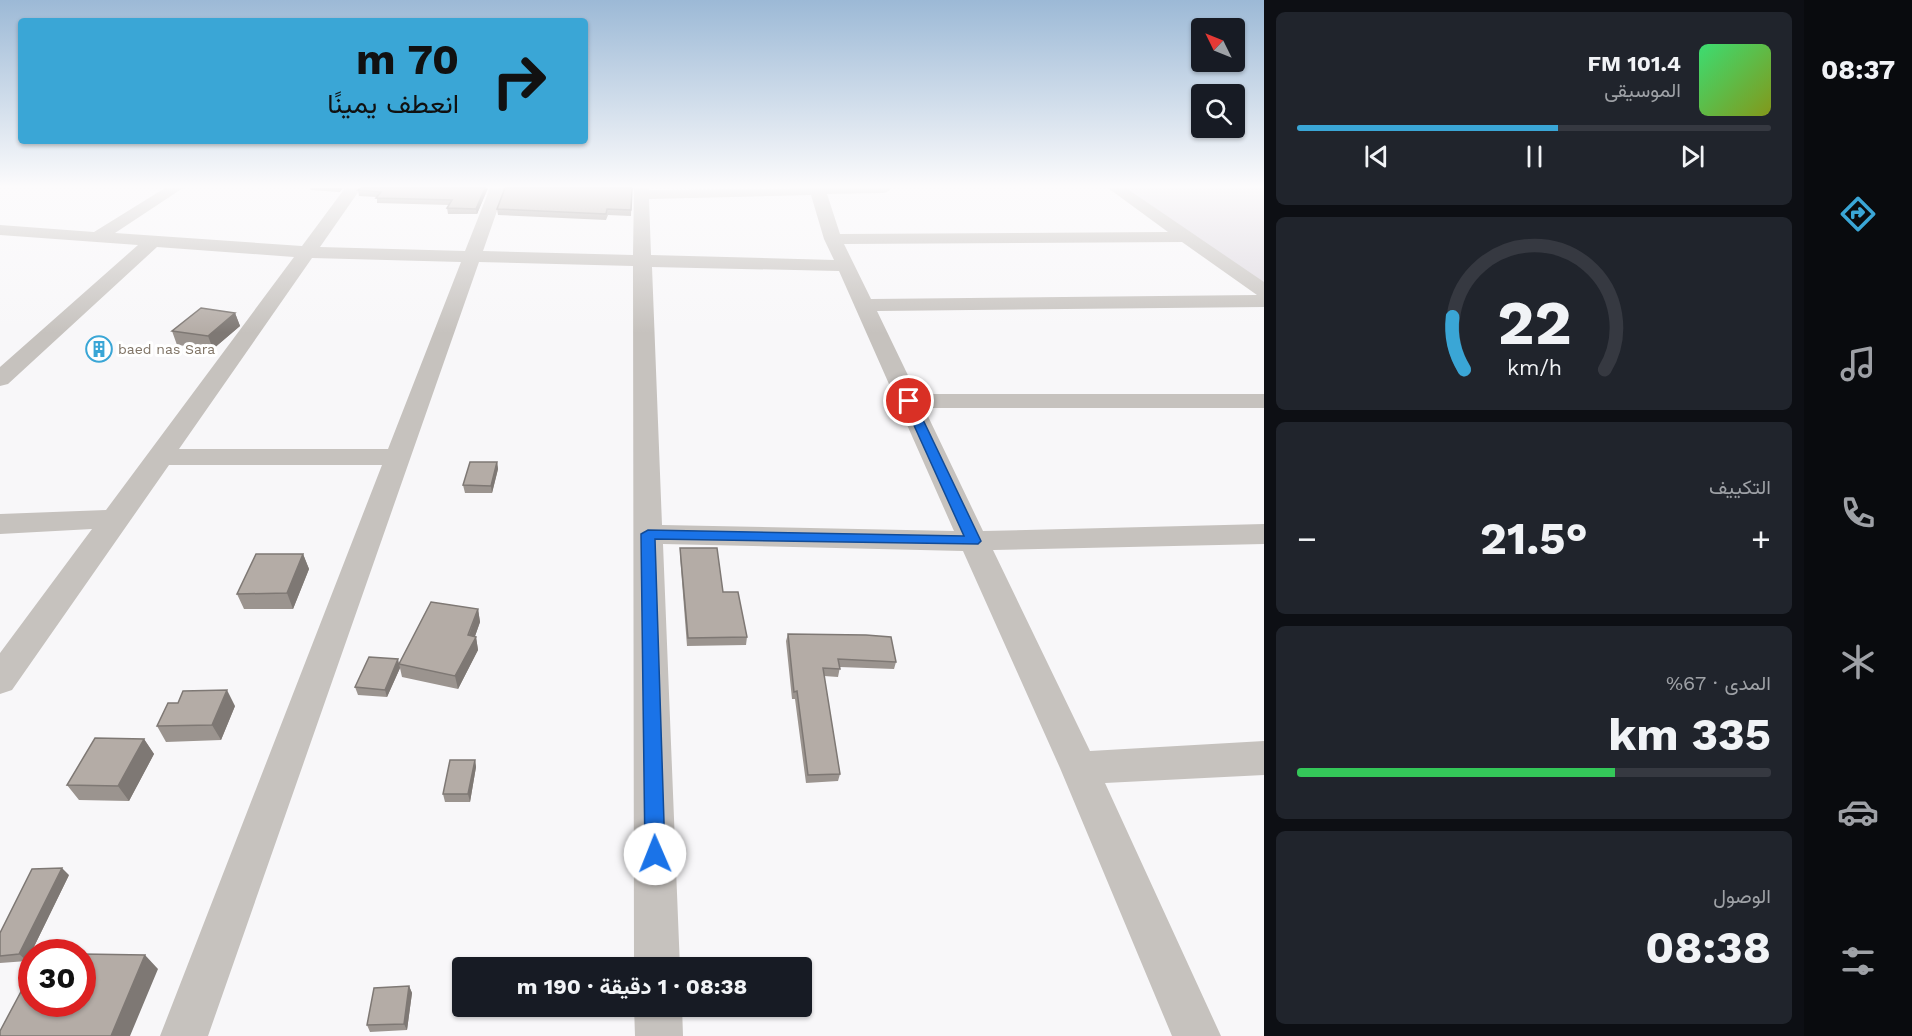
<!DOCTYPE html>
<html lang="ar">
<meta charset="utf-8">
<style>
body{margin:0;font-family:"Work Sans",Vazirmatn,sans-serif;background:#20242c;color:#f1f3f6;direction:rtl;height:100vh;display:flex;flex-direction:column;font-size:22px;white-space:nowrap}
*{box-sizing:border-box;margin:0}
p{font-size:20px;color:#9ea1a6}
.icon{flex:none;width:33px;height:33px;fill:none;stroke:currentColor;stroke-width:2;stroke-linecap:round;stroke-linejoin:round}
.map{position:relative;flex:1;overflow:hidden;direction:ltr}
.sheet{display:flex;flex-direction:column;gap:12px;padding:12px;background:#0d0f14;width:540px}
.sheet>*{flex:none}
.guide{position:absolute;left:18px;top:18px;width:570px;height:126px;border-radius:6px;box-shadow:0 2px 4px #0004;direction:rtl;background:#3aa6d6;color:#111;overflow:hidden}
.needle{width:39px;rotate:313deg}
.buttons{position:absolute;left:1191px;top:18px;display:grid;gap:12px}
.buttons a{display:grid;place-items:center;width:54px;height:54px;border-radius:6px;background:#171b24;box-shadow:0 2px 4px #0004;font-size:30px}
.speed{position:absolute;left:18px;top:939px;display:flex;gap:12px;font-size:30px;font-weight:700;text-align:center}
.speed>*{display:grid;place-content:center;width:78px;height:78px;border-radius:50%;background:#171b24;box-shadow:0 2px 4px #0004;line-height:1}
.speed .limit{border:9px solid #d22;background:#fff;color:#111}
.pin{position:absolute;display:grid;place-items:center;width:51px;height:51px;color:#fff;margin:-26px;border:3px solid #fff;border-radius:50%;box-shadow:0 2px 6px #0007}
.me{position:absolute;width:66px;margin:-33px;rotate:359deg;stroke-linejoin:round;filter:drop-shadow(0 0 4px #0008)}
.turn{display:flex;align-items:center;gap:21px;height:126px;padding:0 30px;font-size:27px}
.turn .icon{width:78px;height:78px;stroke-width:2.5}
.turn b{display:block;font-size:42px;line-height:51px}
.big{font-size:45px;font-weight:700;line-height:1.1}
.sheet .tile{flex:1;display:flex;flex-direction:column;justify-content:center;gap:9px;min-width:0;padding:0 21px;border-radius:9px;background:#20242c}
.sheet .dial{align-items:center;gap:0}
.dial svg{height:156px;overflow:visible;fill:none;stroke:#363941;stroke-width:7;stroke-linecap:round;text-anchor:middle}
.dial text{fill:#f1f3f6;stroke:none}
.song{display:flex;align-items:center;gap:18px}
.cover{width:72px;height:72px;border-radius:9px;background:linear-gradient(135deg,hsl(140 70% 55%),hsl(70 70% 35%))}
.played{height:6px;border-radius:3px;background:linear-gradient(90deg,#3aa6d6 55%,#363941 55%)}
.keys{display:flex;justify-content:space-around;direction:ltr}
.heat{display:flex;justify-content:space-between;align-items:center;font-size:33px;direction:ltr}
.charge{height:9px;border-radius:4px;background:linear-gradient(90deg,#34c759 67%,#363941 0)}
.trip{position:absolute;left:452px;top:957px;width:360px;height:60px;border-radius:6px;background:#171b24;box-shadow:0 2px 4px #0004;font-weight:700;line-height:60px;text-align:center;direction:rtl}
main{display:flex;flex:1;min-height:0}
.menu{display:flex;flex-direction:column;width:108px;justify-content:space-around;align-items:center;background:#090b0e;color:#9ea1a6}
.menu .icon{width:42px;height:42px}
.menu .on{color:#3aa6d6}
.menu b{font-size:27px;color:#f1f3f6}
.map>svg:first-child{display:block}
.green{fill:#ded9e0}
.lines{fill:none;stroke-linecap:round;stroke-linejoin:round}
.street{fill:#c6c2be;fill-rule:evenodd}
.wall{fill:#9b948f}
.shaded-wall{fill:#7e7874}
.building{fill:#b4aca6;stroke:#7e7874;stroke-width:1.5}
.route{fill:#1a73e8;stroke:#114b97;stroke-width:1.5}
.labels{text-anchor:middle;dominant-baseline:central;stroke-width:6;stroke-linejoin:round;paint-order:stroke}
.far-poi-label{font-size:14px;fill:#807466;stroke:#fff;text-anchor:start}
</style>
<main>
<nav class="menu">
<b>08:37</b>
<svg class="icon on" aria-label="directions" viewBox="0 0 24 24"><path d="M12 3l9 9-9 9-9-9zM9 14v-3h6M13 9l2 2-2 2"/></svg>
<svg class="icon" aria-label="music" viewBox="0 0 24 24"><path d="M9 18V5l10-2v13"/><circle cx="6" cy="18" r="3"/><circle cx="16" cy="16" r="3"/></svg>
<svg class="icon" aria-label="phone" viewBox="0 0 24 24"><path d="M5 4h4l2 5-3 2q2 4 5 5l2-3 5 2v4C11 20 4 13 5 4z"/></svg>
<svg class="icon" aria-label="climate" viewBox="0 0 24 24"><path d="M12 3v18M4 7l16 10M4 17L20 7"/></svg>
<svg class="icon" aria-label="car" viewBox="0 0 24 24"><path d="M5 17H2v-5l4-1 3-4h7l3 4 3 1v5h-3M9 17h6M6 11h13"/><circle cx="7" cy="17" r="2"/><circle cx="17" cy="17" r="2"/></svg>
<svg class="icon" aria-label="filters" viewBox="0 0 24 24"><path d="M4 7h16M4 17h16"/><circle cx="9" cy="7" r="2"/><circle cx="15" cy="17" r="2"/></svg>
</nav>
<section class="sheet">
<div class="tile">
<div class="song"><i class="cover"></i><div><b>101.4 FM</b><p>الموسيقى</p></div></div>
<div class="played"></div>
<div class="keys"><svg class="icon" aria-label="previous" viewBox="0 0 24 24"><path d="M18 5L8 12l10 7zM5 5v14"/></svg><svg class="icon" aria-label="pause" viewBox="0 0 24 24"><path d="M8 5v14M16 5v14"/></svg><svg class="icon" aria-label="next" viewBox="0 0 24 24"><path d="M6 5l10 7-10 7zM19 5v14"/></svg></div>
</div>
<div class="tile dial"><svg viewBox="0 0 100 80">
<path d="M14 69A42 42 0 1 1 86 69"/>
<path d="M14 69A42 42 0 0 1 8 42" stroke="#3aa6d6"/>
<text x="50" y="56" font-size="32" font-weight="700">22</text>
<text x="50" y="72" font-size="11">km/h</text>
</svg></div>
<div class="tile"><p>التكييف</p>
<div class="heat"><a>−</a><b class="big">21.5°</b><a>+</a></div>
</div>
<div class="tile"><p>المدى · 67%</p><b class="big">335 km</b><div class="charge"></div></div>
<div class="tile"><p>الوصول</p><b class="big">08:38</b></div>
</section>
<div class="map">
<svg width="1264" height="1036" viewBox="0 0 1264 1036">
<rect width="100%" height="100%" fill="#f8f7f9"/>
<path class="green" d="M 1123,188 L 1264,188 L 1264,283 Z"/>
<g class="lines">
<path class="street" d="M 165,188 L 183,188 L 115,233 L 302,246 L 345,188 L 361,188 L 320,247 L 465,251 L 490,188 L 505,188 L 483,251 L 633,255 L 634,188 L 648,188 L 649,190 L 891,188 L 889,191 L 884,193 L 827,194 L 840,234 L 1168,232 L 1108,188 L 1126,188 L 1264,282 L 1264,307 L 877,311 L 917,394 L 1264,394 L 1264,408 L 924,408 L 983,531 L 1264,524 L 1264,544 L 993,550 L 1090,751 L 1264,741 L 1264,775 L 1105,783 L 1221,1036 L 1172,1036 L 1060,768 L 963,551 L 663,544 L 680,968 L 634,968 L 633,266 L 479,262 L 208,1036 L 160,1036 L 382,465 L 169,465 L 12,690 L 0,694 L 0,653 L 92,529 L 0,534 L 0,514 L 106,510 L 294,257 L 157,247 L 8,384 L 0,386 L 0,367 L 138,245 L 0,235 L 0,225 L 94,232 ZM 811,195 L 824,239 L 834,260 L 651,255 L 649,199 ZM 1182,242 L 1257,295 L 871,299 L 844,244 ZM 312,258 L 461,262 L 388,449 L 179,449 ZM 652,267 L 839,271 L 954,531 L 662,525 Z
M 634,1006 L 682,1006 L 683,1036 L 635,1036 Z"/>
</g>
<path class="wall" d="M 310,188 L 343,188 L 340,192 L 311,190 Z
M 359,188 L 488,188 L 477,214 L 448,214 L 447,208 L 449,205 L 377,203 L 377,197 L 359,196 L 358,190 L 360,189 Z
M 632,188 L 631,216 L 608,215 L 606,220 L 498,215 L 497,209 Z
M 235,313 L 240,326 L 213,349 L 177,345 L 172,331 Z
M 497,462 L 498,469 L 492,493 L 465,493 L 463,485 Z
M 680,548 L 723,592 L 747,637 L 746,645 L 687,646 L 680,556 Z
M 303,554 L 309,569 L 293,609 L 244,609 L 237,594 Z
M 478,609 L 480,622 L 475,636 L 476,637 L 478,650 L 458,689 L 402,677 L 400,668 L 387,697 L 358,695 L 355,687 L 399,663 Z
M 788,634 L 896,662 L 894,669 L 840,667 L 838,677 L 824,676 L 840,774 L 838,781 L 806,783 L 795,699 L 792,699 L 786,641 Z
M 235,706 L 221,740 L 166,742 L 157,726 Z
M 144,739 L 154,754 L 129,801 L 79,800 L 67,785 Z
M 475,760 L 476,767 L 470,802 L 445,802 L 443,794 Z
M 69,875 L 27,961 L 0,963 L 0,933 Z
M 409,986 L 412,993 L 407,1030 L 370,1032 L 367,1025 Z"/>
<path class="shaded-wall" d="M 485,188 L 488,188 L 477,214 L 476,209 Z
M 235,313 L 240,326 L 213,349 L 208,336 Z
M 497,462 L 498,469 L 492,493 L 491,486 Z
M 303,554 L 309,569 L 293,609 L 287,593 Z
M 478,609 L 480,622 L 473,642 L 476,637 L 478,650 L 458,689 L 455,676 Z
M 398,659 L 400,668 L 387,697 L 385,690 Z
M 227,690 L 235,706 L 221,740 L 212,725 Z
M 144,739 L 154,754 L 129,801 L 118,786 Z
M 475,760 L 476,767 L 470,802 L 468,794 Z
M 62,868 L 69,875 L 27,961 L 19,954 Z
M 145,955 L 158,969 L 130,1036 L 111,1036 Z
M 409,986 L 412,993 L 407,1030 L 404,1024 Z"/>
<path class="building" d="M 361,188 L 485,188 L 476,209 L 447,208 L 452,200 L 376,198 L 381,192 L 358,190 Z
M 505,188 L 632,188 L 631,210 L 607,209 L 606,214 L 497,209 Z
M 201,308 L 235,313 L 208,336 L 172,331 Z
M 470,462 L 497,462 L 491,486 L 463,485 Z
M 680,548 L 717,548 L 723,592 L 738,592 L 747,637 L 688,638 Z
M 256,554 L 303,554 L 287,593 L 237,594 Z
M 431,602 L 478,609 L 468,635 L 476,637 L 455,676 L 399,664 Z
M 788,634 L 866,635 L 891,637 L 896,662 L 838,659 L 840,669 L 823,668 L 840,774 L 808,775 L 797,691 L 794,692 Z
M 369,657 L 398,659 L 385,690 L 355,687 Z
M 227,690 L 212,725 L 157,726 L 168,703 L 178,703 L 183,691 Z
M 95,738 L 144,739 L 118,786 L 67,785 Z
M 450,760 L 475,760 L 468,794 L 443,794 Z
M 62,868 L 19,954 L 0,956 L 0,933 L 32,869 Z
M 82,954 L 145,955 L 111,1036 L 0,1036 L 0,1031 L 32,971 L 32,1004 L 82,1004 Z
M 409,986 L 404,1024 L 367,1025 L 374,988 Z"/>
<linearGradient id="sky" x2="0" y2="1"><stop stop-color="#9cb9d6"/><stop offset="0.56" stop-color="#fcfbfc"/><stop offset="1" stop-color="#fcfbfc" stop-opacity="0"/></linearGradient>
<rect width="1264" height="333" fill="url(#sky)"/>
<path class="route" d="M 909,397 L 914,401 L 981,541 L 978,544 L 655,539 L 665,854 L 662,860 L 655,863 L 648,860 L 645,854 L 641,534 L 648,530 L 964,536 L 903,401 Z"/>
<defs>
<g id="building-ring" transform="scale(1.35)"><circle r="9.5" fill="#fff" stroke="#3aa6d6" stroke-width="1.5"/><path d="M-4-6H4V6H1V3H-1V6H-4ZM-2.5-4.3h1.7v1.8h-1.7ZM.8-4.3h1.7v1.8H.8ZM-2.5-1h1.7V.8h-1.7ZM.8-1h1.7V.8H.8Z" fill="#3aa6d6"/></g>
</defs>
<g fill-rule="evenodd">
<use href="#building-ring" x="99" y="349"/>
</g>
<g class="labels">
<g class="far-poi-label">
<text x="118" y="349">baed nas Sara</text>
</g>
</g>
</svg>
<div class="buttons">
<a><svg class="needle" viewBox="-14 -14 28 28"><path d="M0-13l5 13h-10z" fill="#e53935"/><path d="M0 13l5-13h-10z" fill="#9ea1a6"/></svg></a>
<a><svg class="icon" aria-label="search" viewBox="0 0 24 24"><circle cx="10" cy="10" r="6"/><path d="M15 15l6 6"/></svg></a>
</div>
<div class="speed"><div class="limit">30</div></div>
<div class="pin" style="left:909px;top:401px;background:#d93025"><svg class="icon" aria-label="arrive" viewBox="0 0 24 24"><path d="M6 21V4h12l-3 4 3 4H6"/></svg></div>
<svg class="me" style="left:655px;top:854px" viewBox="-20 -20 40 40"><circle r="19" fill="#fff"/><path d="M0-13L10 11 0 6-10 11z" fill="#1a73e8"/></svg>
<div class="trip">08:38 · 1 دقيقة · 190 m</div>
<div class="guide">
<div class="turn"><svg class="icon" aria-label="right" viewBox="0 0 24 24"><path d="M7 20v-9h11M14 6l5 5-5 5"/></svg><div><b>70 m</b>انعطف يمينًا</div></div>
</div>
</div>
</main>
